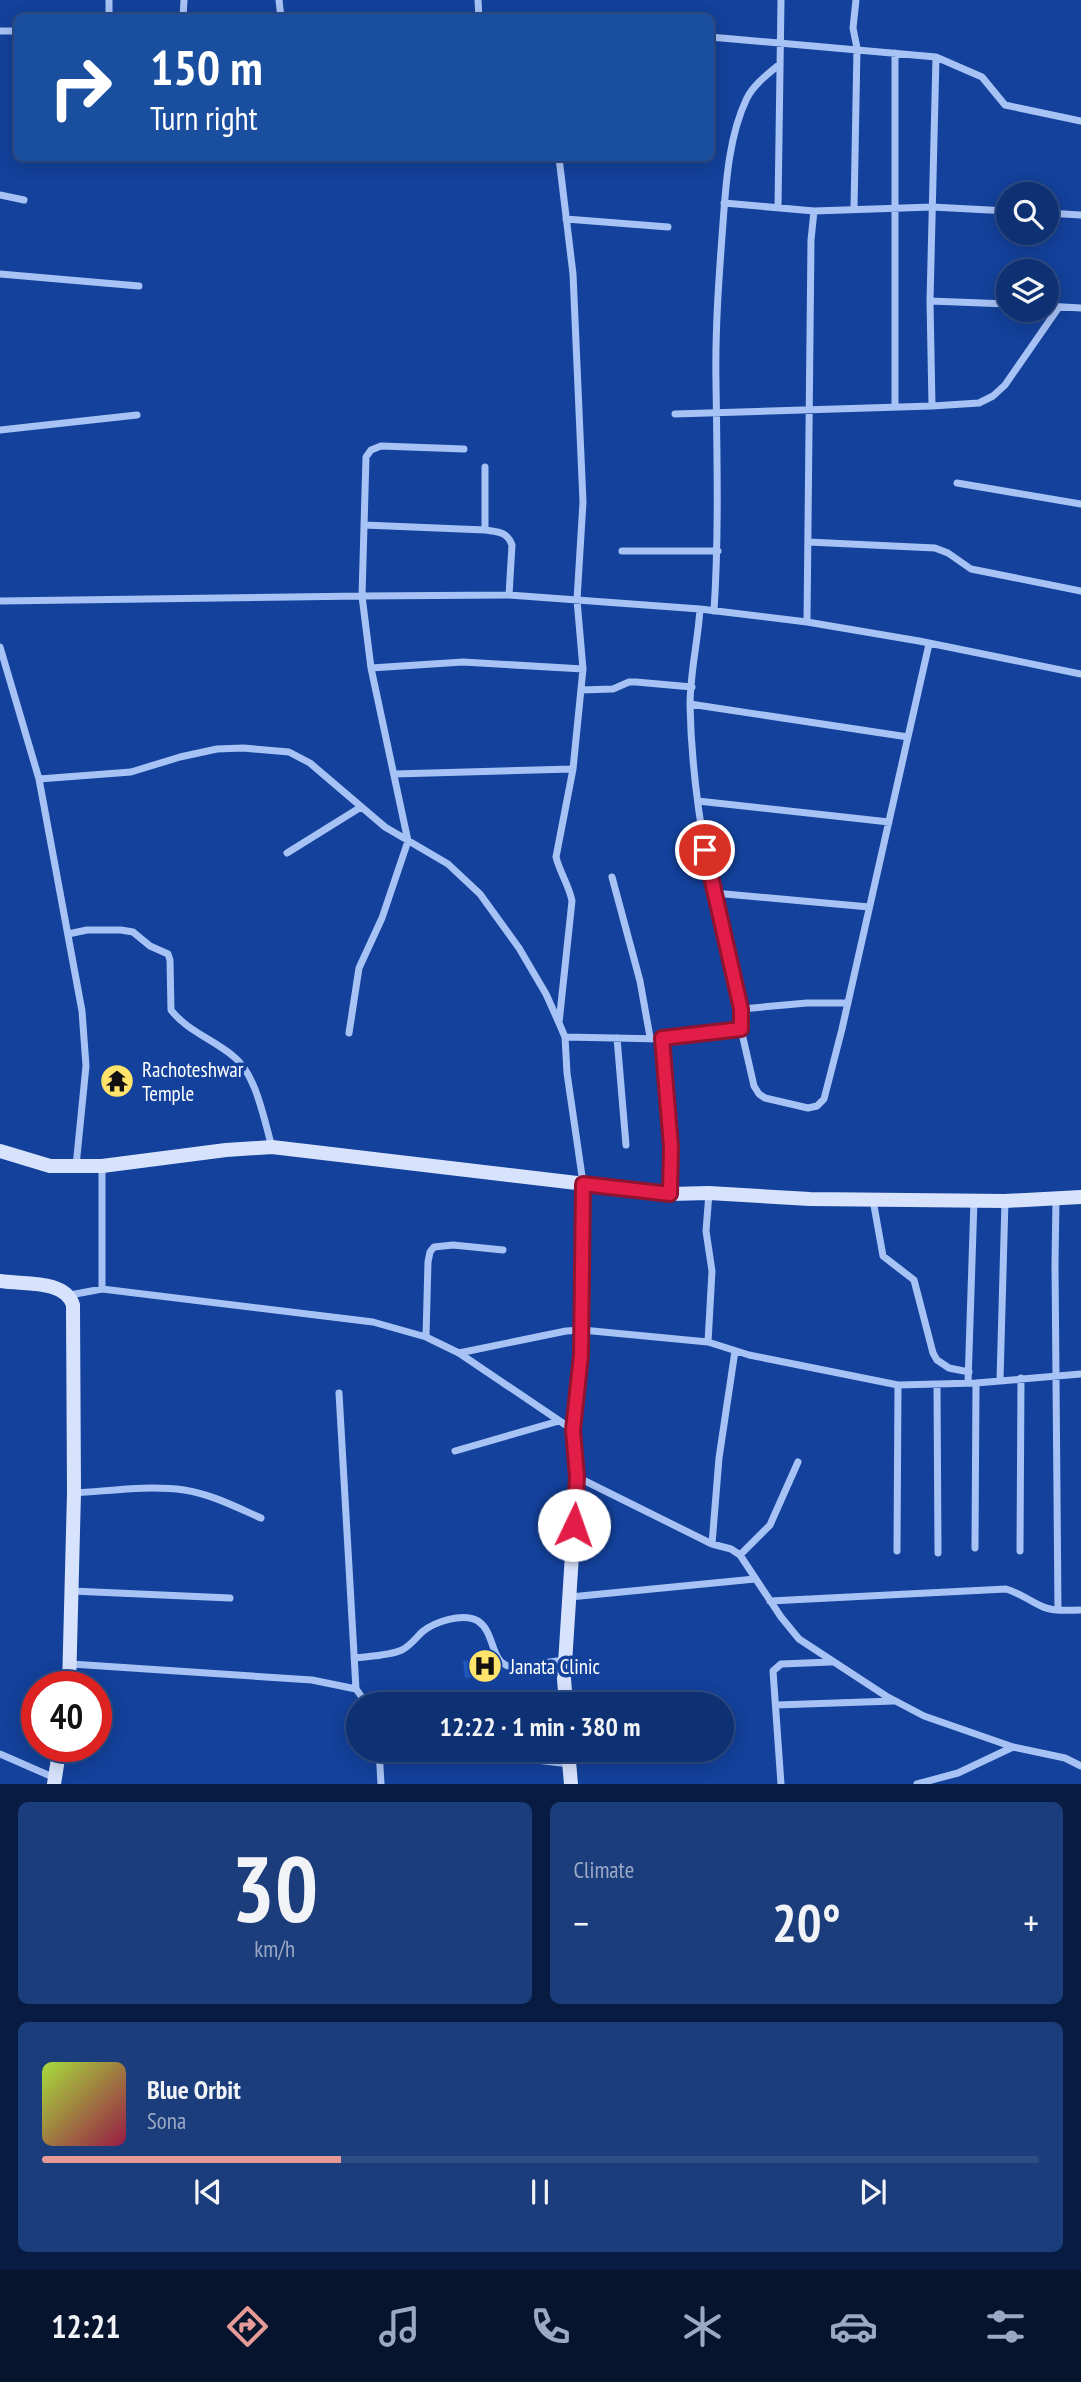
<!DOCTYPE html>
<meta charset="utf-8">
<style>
body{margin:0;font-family:"PT Sans Narrow",sans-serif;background:#1c3d7c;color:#f1f3f6;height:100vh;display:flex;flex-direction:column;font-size:26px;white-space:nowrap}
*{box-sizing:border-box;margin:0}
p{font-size:23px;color:#9ba9c5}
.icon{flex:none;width:38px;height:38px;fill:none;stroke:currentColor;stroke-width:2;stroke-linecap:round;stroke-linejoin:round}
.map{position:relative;height:1784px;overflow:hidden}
.sheet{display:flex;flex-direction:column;gap:18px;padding:18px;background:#081b40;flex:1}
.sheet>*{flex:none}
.banner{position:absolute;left:14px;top:14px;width:700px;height:147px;border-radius:10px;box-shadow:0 4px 18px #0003,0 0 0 2px #2e4c86;background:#1a4fa0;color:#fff;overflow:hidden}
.buttons{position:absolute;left:996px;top:182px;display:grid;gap:14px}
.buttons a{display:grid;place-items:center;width:63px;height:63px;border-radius:50%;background:#0e3174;box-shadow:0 4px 18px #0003,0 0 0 2px #2e4c86;font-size:35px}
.speed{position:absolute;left:21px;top:1671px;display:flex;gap:14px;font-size:35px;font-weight:700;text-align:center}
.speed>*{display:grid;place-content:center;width:91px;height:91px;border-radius:50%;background:#0e3174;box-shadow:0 4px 18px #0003,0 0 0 2px #2e4c86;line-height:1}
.speed .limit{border:10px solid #d22;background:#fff;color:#111}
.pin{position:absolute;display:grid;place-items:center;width:60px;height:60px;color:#fff;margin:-30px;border:4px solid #fff;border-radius:50%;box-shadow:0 2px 7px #0007}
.me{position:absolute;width:77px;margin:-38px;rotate:3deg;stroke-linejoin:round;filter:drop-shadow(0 0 5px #0008)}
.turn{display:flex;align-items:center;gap:24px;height:147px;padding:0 21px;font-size:32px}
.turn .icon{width:91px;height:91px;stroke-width:2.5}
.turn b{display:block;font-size:49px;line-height:60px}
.big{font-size:52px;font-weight:600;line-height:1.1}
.sheet .widget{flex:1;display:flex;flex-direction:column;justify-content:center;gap:10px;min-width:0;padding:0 24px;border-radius:10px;background:#1c3d7c}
.sheet .dial{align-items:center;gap:0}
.dial b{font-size:91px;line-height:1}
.song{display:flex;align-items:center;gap:21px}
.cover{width:84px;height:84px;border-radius:10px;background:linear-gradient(135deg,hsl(80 70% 55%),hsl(340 70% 35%))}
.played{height:7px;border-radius:4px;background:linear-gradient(90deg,#e69b98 30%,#2e4c86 30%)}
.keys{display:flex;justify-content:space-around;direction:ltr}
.heat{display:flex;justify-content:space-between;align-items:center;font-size:38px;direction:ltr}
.sheet .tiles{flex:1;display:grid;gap:18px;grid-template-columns:1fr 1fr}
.widget:last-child{grid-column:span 2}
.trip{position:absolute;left:346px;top:1692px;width:388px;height:70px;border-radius:35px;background:#0e3174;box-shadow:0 4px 18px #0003,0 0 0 2px #2e4c86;font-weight:600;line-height:70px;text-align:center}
.menu{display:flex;height:112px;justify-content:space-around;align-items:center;background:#06142e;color:#9ba9c5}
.menu .icon{width:49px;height:49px}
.menu .selected{color:#e69b98}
.menu b{font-size:32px;color:#f1f3f6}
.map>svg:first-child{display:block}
.building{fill:#2156ba}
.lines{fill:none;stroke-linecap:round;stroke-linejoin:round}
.street{stroke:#a7c2f4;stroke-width:7}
.secondary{stroke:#d7e3fd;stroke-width:14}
.route-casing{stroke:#92132f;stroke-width:18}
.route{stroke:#e11d48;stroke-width:12}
.labels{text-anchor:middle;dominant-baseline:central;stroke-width:7;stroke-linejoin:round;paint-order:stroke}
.poi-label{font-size:21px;fill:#fff;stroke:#13419b;text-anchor:start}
</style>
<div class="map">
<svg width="1081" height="1784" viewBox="0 0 1081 1784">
<rect width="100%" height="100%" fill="#13419b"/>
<path class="building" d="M 491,1657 L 496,1665 L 497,1674 L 465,1678 L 463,1661 Z"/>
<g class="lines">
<path class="street" d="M 279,0 L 281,18
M 478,0 L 479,18
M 109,18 L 109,0
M 183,18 L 184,0
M 0,31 L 18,31
M 710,37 L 936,57 L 982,77 L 1005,105 L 1081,121
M 895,53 L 895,407
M 559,158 L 573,274 L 583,502 L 577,600 L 583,669 L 573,769 L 556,857 C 560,873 569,885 572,901 L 559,1023
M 0,195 L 24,200
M 724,203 L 814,211 L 932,207 L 1008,211
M 778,207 L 781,0
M 854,209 L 857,48 L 853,28 L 856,0
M 1046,213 L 1081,215
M 566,219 L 668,227
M 0,274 L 139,286
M 930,301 L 1008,304
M 1046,306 L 1081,308
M 932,406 L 930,301 L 936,57
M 675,414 L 932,406 L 979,403 L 993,396 L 1005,385 L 1059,307
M 0,430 L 137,415
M 485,467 L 485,530 C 497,532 507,531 512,545 L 509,595
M 957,483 L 1081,504
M 364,525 L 485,530
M 808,542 L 935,548 L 948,553 L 971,569 L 1081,591
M 622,551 L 718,551
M 0,601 L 362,596 L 366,457 L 371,450 L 381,446 L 464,449
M 700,609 C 698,641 690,673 690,705 C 692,807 715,910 741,1009 L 741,1029 L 754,1086 L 759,1094 L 765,1098 L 808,1108 L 817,1106 L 824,1099 L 842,1029 L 929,644
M 714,611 C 719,534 717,459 716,382 C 715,329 719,276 723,223 C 726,182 729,135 747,98 C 754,84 768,74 780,64
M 807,622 L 811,240 L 814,211
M 0,647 L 39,779 L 82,1011 L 86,1066 L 76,1166
M 371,668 L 463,662 L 583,669
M 581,690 L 613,689 L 629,682 L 636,682 L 692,687
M 690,704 L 908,737
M 395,774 L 573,769
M 39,779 L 131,772 L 180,757 L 217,749 L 243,748 L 289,752 L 310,763 L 385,827 L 448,864 L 480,894 L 519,948 L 546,994 L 559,1023 L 565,1037 L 567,1073 L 583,1183
M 698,801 L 889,822
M 287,853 L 361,807
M 612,877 L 640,981 L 650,1037
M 714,893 L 869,907
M 68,934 L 87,930 L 121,930 L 133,932 L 150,946 L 168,954 L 170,960 L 171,1010 C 186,1030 214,1040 233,1056 C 256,1073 264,1120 272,1147
M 741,1009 L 807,1003 L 848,1003
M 349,1033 L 359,968 L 382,918 L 408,841 L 371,668 L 362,596 L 509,595 L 700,609 L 807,622 L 919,641 L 1081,674
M 565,1037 L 662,1039 L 741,1029
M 617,1038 L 626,1145
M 662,1039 L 671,1147 L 670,1194
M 102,1166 L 102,1289
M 1056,1199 L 1055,1264 L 1058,1610
M 873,1200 L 883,1256 L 914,1280 L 933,1353 L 937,1360 L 949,1368 L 969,1372
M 70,1295 L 102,1289 L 373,1322 L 426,1337 L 459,1353 L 573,1430
M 426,1337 L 428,1262 L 430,1252 L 434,1247 L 453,1245 L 503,1250
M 708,1342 L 712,1271 L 706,1231 L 709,1193
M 459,1353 L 566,1331 L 582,1330 L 708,1342 L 749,1355 L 898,1385 L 976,1383 L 1081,1374
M 1000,1380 L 1005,1201
M 968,1383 L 974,1200
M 937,1384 L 938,1553
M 339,1393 L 356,1689 L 367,1704
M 455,1451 L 559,1421
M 577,1477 L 712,1544 L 731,1549 L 740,1555 L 781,1617 L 799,1639 L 886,1696 L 924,1716 L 1013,1747 L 1065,1758 L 1081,1766
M 74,1493 C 110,1491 148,1485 184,1490 C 211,1494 236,1507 261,1518
M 712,1544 L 719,1458 L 735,1351
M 975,1548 L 976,1383
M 897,1551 L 898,1385
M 1020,1551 L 1021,1378
M 740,1555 L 770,1525 L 798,1462
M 72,1591 L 230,1598
M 570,1597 L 755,1579
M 770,1601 L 1006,1589 C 1020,1593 1028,1600 1041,1606 C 1053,1612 1068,1610 1081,1610
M 354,1658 C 369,1656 388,1656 402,1650 C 411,1645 415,1639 422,1632 C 434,1622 463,1612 478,1621 C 496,1633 489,1662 511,1667 L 565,1660
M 71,1664 L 312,1680 L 356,1689
M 776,1705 L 894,1701
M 379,1750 L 381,1784
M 454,1750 L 569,1764
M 0,1754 L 55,1778
M 781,1784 L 773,1671 L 781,1664 L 831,1662
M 917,1784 L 958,1773 L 1013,1747"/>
<path class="secondary" d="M 0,1151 L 50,1166 L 102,1166 L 226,1150 L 272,1147 L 670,1194 L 709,1193 L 810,1199 L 1005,1201 L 1081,1197
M 0,1281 C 23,1285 65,1279 73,1305 L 74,1493 L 69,1687
M 566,1704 L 564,1679 L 577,1477 L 573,1430 L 581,1355 L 583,1184
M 568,1750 L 571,1784
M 54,1784 L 60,1746"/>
</g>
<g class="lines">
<g class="route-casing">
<path id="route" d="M 574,1525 L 577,1477 L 573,1430 L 581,1355 L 583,1184 L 670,1194 L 671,1147 L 662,1038 L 741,1029 L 741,1009 L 705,850"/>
</g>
<use href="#route" class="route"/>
</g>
<defs>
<g id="temple-disc" transform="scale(1.75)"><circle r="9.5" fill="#ffe36a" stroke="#13419b"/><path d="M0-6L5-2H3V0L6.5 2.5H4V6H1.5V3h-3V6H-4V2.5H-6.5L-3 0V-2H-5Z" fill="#111"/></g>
<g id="hospital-disc" transform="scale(1.75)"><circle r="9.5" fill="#ffe36a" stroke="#13419b"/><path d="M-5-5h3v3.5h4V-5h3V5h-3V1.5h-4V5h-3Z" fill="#111"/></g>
</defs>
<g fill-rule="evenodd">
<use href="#temple-disc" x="117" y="1081"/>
<use href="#hospital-disc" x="485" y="1666"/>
</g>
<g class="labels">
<g class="poi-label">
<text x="142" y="1069">Rachoteshwar<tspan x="142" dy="24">Temple</tspan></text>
<text x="510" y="1666">Janata Clinic</text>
</g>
</g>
</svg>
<div class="buttons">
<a><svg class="icon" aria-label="search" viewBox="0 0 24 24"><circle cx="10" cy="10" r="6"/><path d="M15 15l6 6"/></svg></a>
<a><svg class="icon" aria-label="layers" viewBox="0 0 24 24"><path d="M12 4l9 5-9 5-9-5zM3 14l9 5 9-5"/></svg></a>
</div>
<div class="speed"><div class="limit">40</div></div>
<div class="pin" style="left:705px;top:850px;background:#d93025"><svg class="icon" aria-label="arrive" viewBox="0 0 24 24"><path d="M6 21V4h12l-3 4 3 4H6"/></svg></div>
<svg class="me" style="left:574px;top:1525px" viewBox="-20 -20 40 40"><circle r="19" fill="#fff"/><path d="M0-13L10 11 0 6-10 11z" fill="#e11d48"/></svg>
<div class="trip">12:22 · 1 min · 380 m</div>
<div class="banner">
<div class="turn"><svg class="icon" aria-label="right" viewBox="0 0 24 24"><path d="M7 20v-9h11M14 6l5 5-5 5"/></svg><div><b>150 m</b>Turn right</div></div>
</div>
</div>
<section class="sheet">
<div class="tiles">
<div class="widget dial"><b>30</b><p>km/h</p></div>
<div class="widget"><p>Climate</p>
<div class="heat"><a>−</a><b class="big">20°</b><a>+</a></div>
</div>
<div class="widget">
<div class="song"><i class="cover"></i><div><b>Blue Orbit</b><p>Sona</p></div></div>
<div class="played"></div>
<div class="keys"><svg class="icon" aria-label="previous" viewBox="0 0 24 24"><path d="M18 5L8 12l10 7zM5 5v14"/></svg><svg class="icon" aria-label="pause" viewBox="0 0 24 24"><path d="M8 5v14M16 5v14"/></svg><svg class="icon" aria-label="next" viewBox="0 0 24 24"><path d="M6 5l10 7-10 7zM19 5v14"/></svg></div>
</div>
</div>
</section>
<nav class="menu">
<b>12:21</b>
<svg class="icon selected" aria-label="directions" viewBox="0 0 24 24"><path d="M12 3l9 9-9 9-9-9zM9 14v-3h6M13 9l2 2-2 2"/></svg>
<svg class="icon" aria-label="music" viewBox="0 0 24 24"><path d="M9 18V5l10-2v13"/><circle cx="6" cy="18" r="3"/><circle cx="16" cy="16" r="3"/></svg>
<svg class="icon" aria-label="phone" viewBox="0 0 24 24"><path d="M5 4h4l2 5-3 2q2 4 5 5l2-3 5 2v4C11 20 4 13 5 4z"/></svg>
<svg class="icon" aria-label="climate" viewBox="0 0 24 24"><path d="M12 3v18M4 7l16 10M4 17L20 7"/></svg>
<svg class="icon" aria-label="car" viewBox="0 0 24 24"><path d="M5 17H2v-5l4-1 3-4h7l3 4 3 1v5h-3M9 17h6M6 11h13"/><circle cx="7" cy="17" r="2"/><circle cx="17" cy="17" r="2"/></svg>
<svg class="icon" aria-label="filters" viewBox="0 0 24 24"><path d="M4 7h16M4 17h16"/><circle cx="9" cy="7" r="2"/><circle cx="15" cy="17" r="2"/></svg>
</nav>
